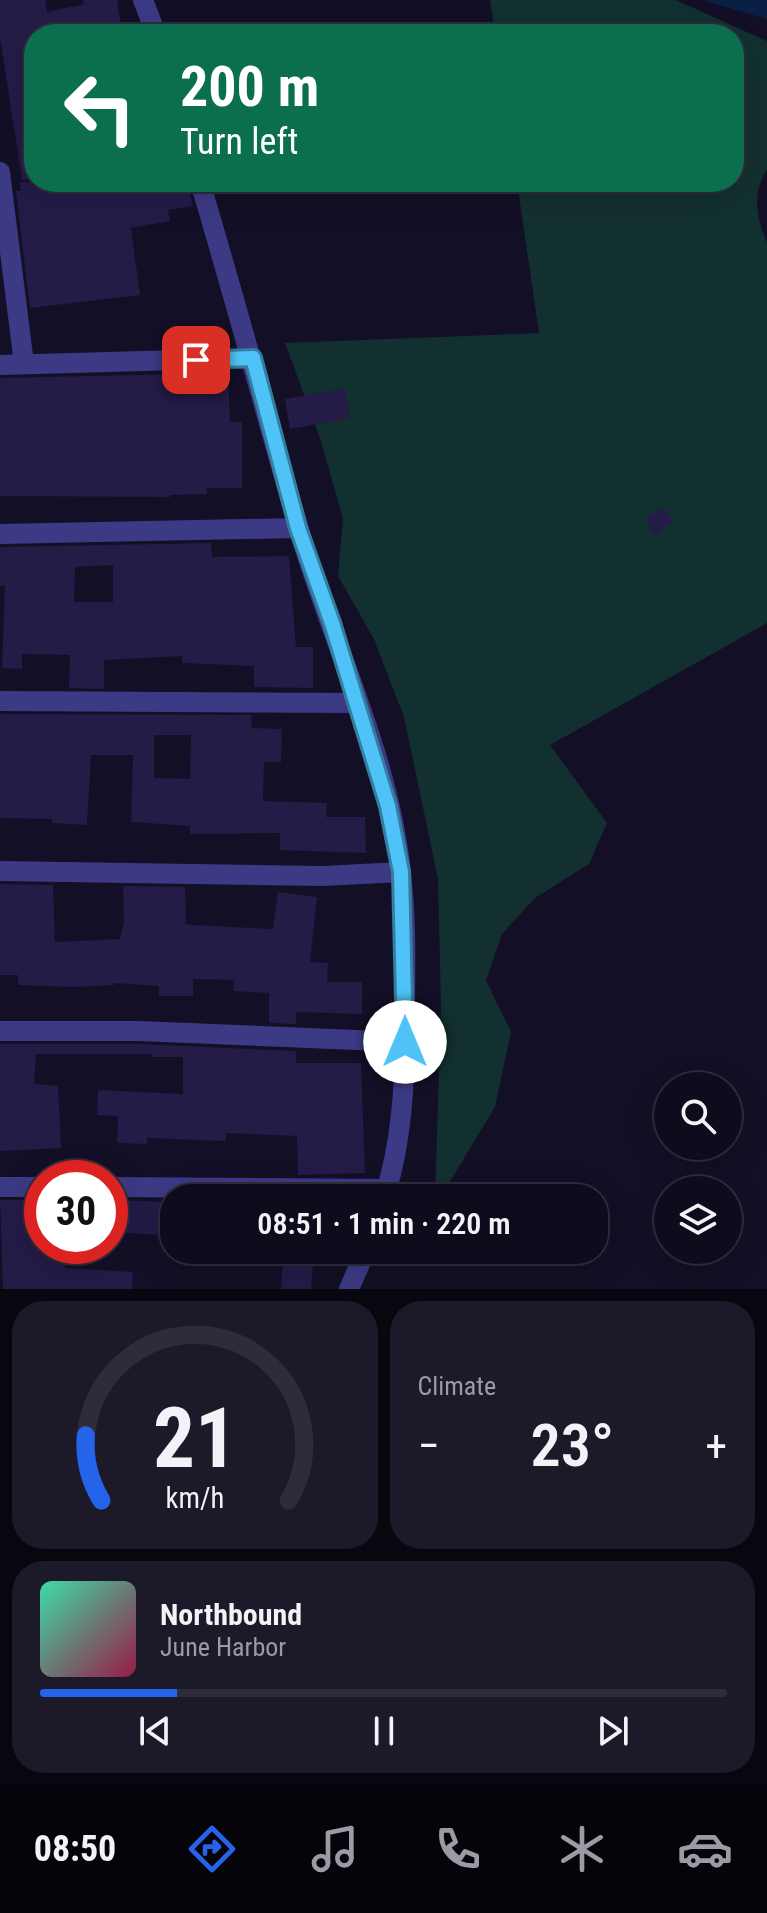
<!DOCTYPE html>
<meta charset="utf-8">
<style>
body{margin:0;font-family:"Roboto Condensed",sans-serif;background:#1c1929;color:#f1f3f6;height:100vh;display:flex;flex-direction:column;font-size:30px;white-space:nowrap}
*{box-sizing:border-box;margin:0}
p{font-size:26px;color:#9b9ba3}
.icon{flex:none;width:44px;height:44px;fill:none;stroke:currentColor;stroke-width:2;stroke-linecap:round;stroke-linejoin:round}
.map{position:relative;height:1289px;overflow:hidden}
.side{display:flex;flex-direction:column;gap:12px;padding:12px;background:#08060f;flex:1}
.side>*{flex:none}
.top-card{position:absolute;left:24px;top:24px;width:720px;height:168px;border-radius:32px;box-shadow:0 8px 32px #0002,0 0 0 2px #2e2b3b;background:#0b6e4f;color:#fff;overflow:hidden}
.tools{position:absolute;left:654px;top:1072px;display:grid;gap:16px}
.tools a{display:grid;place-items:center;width:88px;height:88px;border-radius:50%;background:#0e0b1c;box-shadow:0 8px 32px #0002,0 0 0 2px #2e2b3b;font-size:40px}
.speed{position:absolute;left:24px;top:1160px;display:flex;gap:16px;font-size:40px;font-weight:700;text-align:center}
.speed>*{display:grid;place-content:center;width:104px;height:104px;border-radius:50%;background:#0e0b1c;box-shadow:0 8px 32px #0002,0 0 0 2px #2e2b3b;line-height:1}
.speed .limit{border:12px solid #d22;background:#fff;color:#111}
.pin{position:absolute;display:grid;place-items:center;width:68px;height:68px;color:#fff;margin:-34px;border-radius:16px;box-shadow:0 4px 12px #0006}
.me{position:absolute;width:88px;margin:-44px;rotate:0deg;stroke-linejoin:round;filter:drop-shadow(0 0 6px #0008)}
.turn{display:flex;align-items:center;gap:28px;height:168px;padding:0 24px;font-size:36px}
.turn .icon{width:104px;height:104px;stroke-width:2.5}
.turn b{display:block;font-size:56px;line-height:68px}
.big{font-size:60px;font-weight:600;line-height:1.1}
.side .tile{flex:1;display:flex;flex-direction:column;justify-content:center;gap:12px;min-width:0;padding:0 28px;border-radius:32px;background:#1c1929}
.side .dial{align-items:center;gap:0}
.dial svg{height:208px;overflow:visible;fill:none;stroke:#2e2b3b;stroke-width:7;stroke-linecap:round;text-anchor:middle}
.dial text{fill:#f1f3f6;stroke:none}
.song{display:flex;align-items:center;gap:24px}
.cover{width:96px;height:96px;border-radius:12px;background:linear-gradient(135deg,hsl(160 70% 55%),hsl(340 70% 35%))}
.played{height:8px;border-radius:4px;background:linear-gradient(90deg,#2563eb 20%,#2e2b3b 20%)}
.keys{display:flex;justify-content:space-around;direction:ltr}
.heat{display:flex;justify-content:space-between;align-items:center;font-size:44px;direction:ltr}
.side .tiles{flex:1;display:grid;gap:12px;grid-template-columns:1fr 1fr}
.tile:last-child{grid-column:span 2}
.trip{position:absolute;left:160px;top:1184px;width:448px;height:80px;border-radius:32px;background:#0e0b1c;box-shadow:0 8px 32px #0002,0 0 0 2px #2e2b3b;font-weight:600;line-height:80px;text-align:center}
.tab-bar{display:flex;height:128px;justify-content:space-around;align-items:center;background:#06040b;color:#9b9ba3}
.tab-bar .icon{width:56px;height:56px}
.tab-bar .on{color:#2563eb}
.tab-bar b{font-size:36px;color:#f1f3f6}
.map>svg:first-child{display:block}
.green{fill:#12302f}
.water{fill:#0a1f44}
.building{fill:#241b47;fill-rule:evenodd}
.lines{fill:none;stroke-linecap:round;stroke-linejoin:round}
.street{stroke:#3d3a85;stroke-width:20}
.route-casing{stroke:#337fa1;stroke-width:20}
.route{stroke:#4fc3f7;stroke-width:14}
</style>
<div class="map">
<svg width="767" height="1289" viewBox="0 0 767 1289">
<rect width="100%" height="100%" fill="#130f26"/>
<path class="green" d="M 490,0 L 676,0 L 767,41 L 767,170 C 752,192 756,218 767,242 L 767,623 L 550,745 L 607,823 L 589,864 L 535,898 L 502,934 L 486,980 L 511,1032 L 495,1107 L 440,1198 L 435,1198 L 441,1008 L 438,879 L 404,717 L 374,639 L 338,576 L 343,519 L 321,441 L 285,343 L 539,333 L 517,182 L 734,182 L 734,34 L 495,34 Z"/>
<path class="water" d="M 702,0 L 767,0 L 767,19 Z"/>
<path class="building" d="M 0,0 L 45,0 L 47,12 L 84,4 L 83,0 L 117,0 L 122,34 L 34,34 L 34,179 L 22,180 L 0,37 Z
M 20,182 L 187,182 L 193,206 L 168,210 L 170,221 L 131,228 L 140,295 L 30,308 L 16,191 L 21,191 Z
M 228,373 L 230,422 L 242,422 L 242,488 L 207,488 L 207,494 L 170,495 L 170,497 L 0,496 L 0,378 Z
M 345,388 L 350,418 L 290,429 L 285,399 Z
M 664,507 L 673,523 L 654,534 L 646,517 Z
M 211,543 L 212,557 L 289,556 L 296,647 L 313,647 L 313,688 L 254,687 L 254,666 L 182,663 L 182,656 L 104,660 L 104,689 L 69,688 L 70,655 L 22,654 L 22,669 L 2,668 L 5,586 L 0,586 L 0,547 ZM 113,565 L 113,602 L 74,602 L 75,567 Z
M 0,714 L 251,715 L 252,728 L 282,729 L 281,762 L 264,762 L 263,801 L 327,803 L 326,817 L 365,817 L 366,853 L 280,850 L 280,833 L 190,834 L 190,826 L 131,822 L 133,755 L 91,755 L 87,825 L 52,823 L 52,819 L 0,818 ZM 154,735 L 191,735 L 190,779 L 154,778 Z
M 0,884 L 53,885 L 55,942 L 120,939 L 124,923 L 123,886 L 185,887 L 186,924 L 193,925 L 273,929 L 278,892 L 317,897 L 310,962 L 328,963 L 327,982 L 362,982 L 362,1014 L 296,1012 L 296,1024 L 269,1023 L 269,993 L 233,991 L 234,980 L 193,979 L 193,996 L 159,996 L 159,986 L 114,983 L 114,985 L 75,987 L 18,985 L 18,975 L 0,975 Z
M 0,1044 L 139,1044 L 296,1051 L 296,1063 L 361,1063 L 365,1173 L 298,1175 L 297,1136 L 226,1133 L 226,1141 L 147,1138 L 147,1144 L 117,1143 L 118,1116 L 97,1115 L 98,1090 L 183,1094 L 183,1057 L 152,1057 L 152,1054 L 36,1054 L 34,1084 L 58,1086 L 61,1148 L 0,1151 Z
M 0,1200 L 42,1200 L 42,1246 L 65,1246 L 65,1268 L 133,1272 L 132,1289 L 3,1289 Z
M 110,1200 L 174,1202 L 174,1236 L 110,1232 Z
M 284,1250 L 314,1250 L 311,1289 L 281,1289 Z"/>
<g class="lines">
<path class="street" d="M 143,0 L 156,34
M 0,172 L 24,364
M 200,182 C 234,296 265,411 298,526 C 330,639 389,754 401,873 C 407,923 405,974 405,1024 C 405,1081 402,1144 384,1198
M 0,365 L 253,358
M 0,534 L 298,528
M 0,701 L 358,703
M 0,871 L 322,876 L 401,872
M 0,1031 L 139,1031 L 405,1042
M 0,1187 L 42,1187
M 110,1187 L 387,1189
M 349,1289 L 366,1250"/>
</g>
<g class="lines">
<g class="route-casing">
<path id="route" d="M 196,360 L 253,358 L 298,528 L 332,623 L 388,806 L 401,872 L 405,1042"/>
</g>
<use href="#route" class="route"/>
</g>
</svg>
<div class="tools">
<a><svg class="icon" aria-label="search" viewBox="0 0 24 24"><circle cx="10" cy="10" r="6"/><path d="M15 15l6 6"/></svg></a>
<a><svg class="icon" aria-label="layers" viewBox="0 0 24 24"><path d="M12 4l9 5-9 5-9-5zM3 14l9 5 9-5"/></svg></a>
</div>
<div class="speed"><div class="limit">30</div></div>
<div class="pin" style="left:196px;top:360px;background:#d93025"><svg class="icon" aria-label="arrive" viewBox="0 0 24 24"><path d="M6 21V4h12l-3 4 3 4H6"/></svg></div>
<svg class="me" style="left:405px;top:1042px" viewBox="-20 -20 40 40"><circle r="19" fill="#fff"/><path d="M0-13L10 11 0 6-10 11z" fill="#4fc3f7"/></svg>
<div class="trip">08:51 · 1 min · 220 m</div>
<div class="top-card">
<div class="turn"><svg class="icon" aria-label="left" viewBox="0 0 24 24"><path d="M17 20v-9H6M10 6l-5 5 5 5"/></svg><div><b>200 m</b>Turn left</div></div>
</div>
</div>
<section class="side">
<div class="tiles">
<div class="tile dial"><svg viewBox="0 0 100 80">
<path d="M14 69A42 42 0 1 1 86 69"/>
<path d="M14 69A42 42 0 0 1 8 44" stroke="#2563eb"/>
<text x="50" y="56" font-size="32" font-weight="700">21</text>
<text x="50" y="72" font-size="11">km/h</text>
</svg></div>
<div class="tile"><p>Climate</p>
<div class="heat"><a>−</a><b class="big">23°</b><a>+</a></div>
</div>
<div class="tile">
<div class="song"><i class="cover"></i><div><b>Northbound</b><p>June Harbor</p></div></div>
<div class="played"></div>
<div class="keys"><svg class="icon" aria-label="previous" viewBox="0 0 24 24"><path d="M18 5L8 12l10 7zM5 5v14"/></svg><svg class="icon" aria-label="pause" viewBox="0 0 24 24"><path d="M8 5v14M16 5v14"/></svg><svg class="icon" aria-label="next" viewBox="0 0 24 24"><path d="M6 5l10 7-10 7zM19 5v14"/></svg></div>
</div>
</div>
</section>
<nav class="tab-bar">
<b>08:50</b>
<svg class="icon on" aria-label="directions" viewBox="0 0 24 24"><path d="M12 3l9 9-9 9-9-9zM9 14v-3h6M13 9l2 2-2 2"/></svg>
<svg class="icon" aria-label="music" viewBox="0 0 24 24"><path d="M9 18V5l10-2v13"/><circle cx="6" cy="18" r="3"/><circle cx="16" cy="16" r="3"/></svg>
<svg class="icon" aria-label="phone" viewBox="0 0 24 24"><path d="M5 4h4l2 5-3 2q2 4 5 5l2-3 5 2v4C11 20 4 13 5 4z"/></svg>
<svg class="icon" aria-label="climate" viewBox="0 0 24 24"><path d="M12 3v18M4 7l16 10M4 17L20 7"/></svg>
<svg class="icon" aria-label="car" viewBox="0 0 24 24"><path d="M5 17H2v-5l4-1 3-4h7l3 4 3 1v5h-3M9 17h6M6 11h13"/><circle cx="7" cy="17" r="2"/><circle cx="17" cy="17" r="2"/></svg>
</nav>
